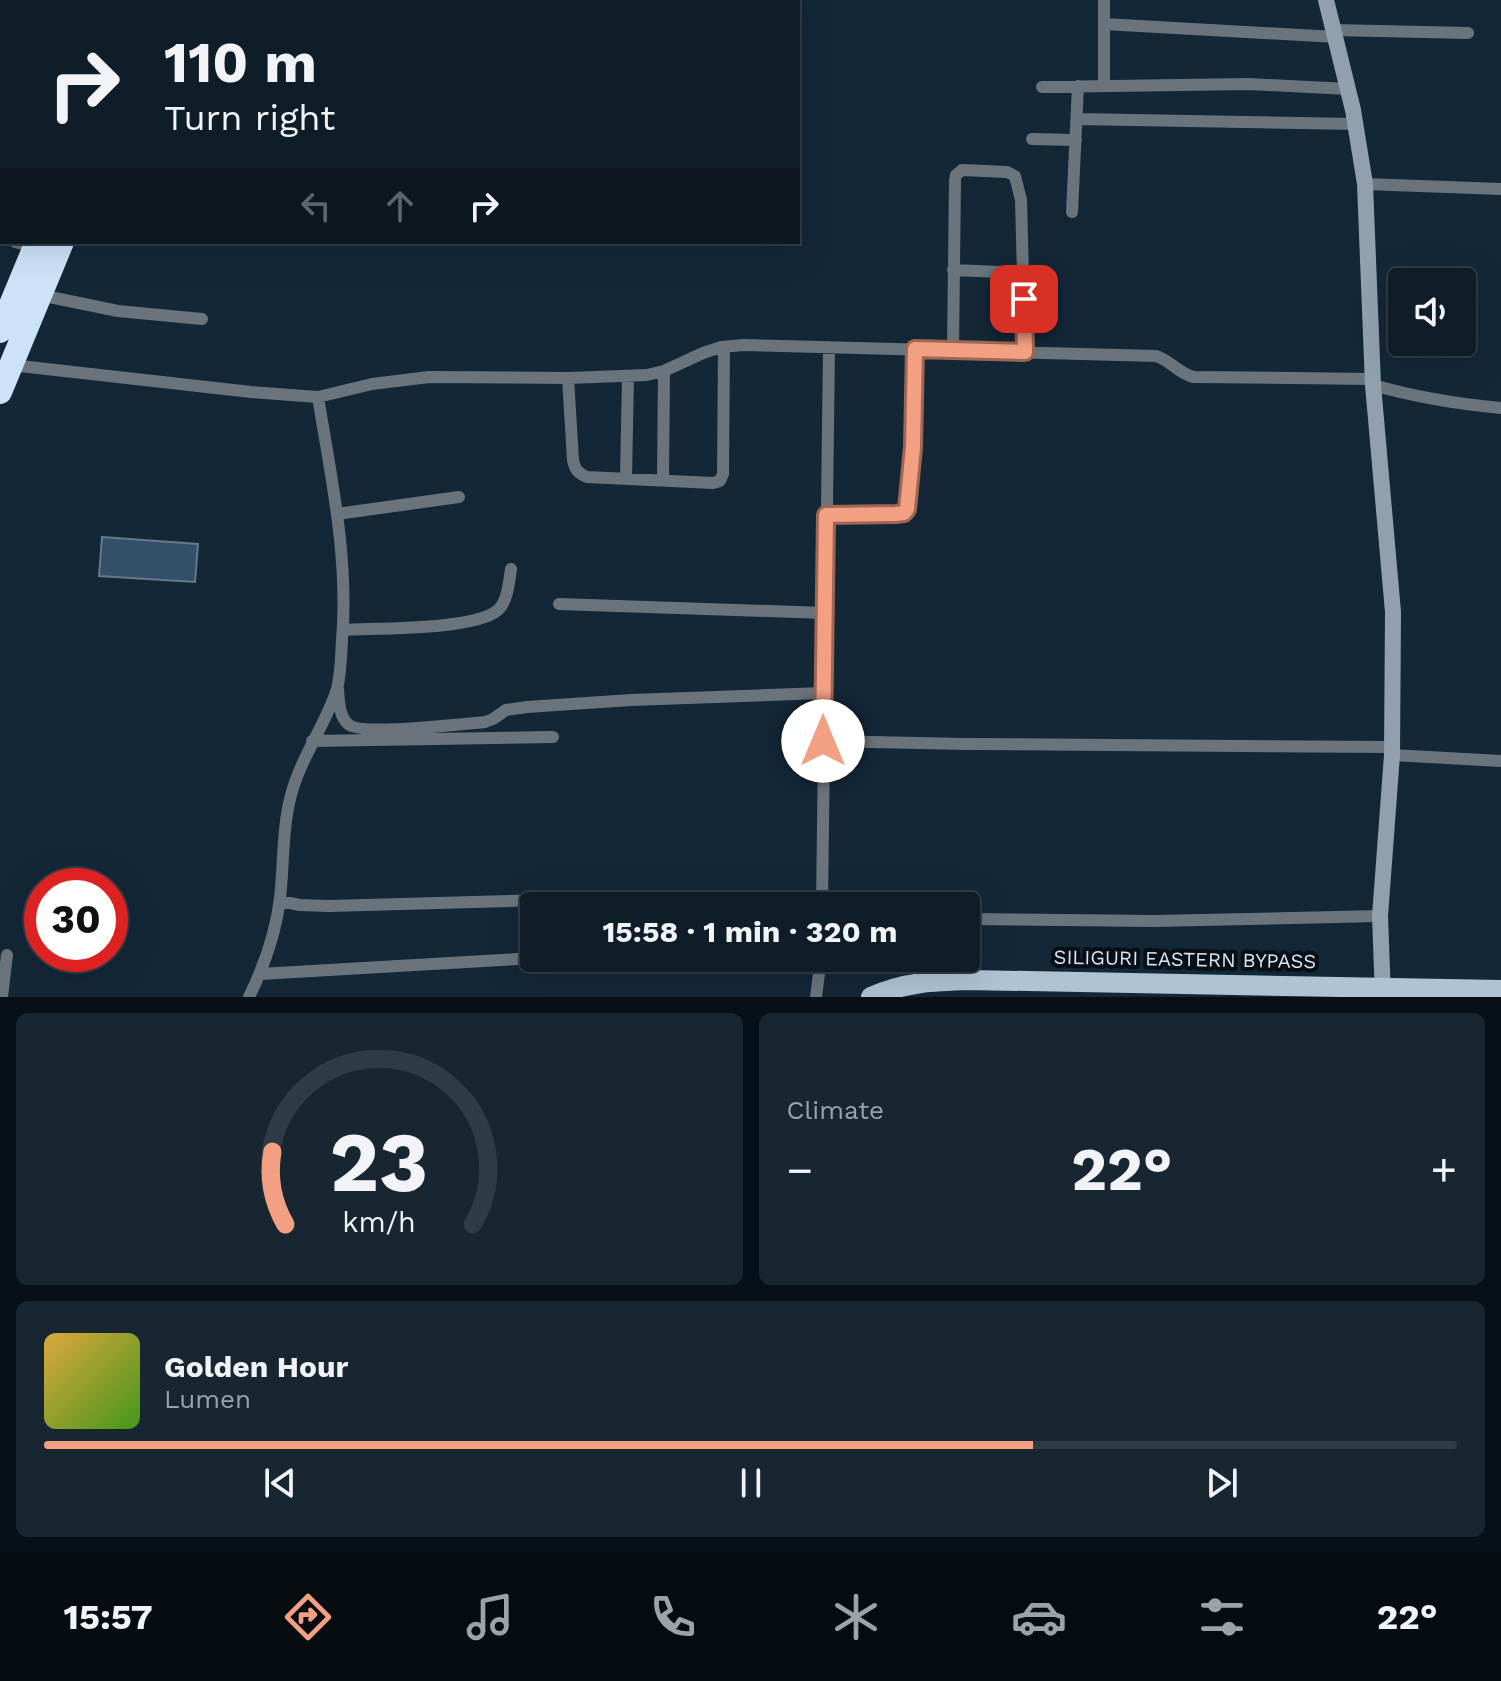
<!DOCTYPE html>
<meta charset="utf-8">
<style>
body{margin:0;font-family:"Work Sans",sans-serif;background:#182631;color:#f1f3f6;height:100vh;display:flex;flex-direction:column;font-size:30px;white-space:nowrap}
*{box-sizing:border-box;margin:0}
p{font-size:26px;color:#9ba2a8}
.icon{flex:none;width:44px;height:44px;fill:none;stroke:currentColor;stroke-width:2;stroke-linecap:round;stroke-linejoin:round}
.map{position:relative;height:997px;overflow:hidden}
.panel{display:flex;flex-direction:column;gap:16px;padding:16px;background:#081017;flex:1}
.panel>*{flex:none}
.guide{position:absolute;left:0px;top:0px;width:800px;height:244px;box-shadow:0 8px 32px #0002,0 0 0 2px #2f3b46;background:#0f1d29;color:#f1f3f6;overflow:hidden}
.buttons{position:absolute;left:1388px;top:268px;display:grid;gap:16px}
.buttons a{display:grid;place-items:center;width:88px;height:88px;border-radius:8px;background:#0f1d29;box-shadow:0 8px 32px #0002,0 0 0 2px #2f3b46;font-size:40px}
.speed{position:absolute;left:24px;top:868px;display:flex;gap:16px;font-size:40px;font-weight:700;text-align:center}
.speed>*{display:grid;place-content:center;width:104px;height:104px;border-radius:50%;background:#0f1d29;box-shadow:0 8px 32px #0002,0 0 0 2px #2f3b46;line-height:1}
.speed .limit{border:12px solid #d22;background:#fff;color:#111}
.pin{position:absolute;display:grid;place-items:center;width:68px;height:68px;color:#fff;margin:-34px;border-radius:16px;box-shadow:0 4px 12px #0006}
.me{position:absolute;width:88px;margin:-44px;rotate:0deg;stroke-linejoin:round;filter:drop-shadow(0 0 6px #0008)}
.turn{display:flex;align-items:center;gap:28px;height:168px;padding:0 32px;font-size:36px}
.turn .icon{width:104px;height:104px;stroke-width:2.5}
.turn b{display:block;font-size:56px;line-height:68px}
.lanes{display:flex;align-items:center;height:76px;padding:0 32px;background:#0003;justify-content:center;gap:40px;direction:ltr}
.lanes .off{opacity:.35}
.big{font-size:60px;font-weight:700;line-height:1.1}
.panel .widget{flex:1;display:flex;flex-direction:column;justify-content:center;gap:12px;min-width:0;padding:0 28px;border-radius:12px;background:#182631}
.panel .dial{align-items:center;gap:0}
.dial svg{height:208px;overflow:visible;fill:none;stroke:#2f3b46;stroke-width:7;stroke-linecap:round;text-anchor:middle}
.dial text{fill:#f1f3f6;stroke:none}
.song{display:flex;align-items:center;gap:24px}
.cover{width:96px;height:96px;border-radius:12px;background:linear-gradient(135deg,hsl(40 70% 55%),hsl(100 70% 35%))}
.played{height:8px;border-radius:4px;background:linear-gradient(90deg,#f39f82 70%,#2f3b46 70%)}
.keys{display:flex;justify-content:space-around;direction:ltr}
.heat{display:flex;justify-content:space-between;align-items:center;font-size:44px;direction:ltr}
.panel .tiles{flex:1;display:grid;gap:16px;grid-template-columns:1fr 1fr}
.widget:last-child{grid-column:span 2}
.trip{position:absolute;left:520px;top:892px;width:460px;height:80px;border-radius:8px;background:#0f1d29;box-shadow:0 8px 32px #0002,0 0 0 2px #2f3b46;font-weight:700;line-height:80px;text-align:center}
.tab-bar{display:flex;height:128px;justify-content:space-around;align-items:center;background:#060c10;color:#9ba2a8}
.tab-bar .icon{width:56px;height:56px}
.tab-bar .active{color:#f39f82}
.tab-bar b{font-size:36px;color:#f1f3f6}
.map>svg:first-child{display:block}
.building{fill:#335068;stroke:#647a8d;stroke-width:2}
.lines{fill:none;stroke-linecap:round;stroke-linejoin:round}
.street{stroke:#6a747c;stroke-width:12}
.secondary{stroke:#91a0ae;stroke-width:16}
.primary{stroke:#afc3d4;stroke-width:20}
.highway{stroke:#cbe2f8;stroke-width:24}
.route-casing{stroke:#9e6754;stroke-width:20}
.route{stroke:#f39f82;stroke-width:14}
.labels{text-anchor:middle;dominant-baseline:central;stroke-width:8;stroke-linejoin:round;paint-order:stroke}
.street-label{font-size:20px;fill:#dae5f0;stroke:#070f16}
</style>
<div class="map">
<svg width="1501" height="997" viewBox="0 0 1501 997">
<rect width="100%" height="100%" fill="#142737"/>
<path class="building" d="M 102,537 L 198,544 L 195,582 L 99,576 Z"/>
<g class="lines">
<path class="street" d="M 1104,24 L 1336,37
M 1334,30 L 1468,33
M 0,55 L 2,55
M 1104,86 L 1104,0
M 1042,87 L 1249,84 L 1348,89
M 1077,119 L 1356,124
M 1032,139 L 1076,140
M 1365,184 L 1501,189
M 1072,212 L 1078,86
M 0,238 L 2,239
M 15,242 L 35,247
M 953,270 L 1023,273
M 40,295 L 118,311 L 202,319
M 953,350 L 955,181 L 956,175 L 962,170 L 1007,172 L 1015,176 L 1021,200 L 1025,352
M 11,365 L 251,392 L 318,397 L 372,384 L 429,377 L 568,378 L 647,375 L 664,371 L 703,353 L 721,347 L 743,345 L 1156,356 C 1170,360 1179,374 1194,377 L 1373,379
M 568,378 L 573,460 C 575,470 578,473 587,477 L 713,483 L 720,481 L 723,474 L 724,347
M 1373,385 C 1415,397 1458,404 1501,408
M 626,478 L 628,377
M 663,480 L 664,371
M 337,514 L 459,497
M 826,515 L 896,514 L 904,513 L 907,509 L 913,447 L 915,349
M 559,604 L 825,613
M 343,630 C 376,628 476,630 498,610 C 508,601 509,581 511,569
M 338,689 C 339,701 339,716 348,724 C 359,736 463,724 485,722 L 493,719 L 506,710 L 527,707 L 631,700 L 823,693
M 312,741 L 553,737
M 823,741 L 965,744 L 1392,747
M 1392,755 L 1501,761
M 280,901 L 300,905 L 329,906 L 577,899
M 822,906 L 829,347
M 966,919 L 1154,921 L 1380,916
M 260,974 L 534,958
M 2,997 L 7,955
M 249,997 C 264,966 276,933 280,898 C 284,864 282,829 291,795 C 301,757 325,726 337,689 C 341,673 341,656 342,640 C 349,559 331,477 318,397
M 816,997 L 821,958"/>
<path class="secondary" d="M 1326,0 L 1353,110 L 1365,184 L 1373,385 L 1393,612 L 1392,755 L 1380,916 L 1383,997"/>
<path class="primary" d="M 871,997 C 905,982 934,981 970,980 L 1501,990"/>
<path class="highway" d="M 133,2 L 134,0
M 160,2 L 161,0
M 0,331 L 37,242
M 0,392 L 62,242"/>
</g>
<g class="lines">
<g class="route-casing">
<path id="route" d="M 823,741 L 826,515 L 896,514 L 904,513 L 907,509 L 913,447 L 915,349 L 1025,352 L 1024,299"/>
</g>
<use href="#route" class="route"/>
</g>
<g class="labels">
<g class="street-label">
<text transform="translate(1185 959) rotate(1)">SILIGURI EASTERN BYPASS</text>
</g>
</g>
</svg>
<div class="buttons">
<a><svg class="icon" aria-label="sound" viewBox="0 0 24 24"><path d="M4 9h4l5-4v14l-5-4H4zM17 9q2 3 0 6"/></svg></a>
</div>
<div class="speed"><div class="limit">30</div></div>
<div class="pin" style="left:1024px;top:299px;background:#d93025"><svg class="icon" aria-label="arrive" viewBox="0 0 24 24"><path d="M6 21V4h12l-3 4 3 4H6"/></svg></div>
<svg class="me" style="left:823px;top:741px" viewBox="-20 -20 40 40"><circle r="19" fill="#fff"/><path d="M0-13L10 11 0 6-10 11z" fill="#f39f82"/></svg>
<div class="trip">15:58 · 1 min · 320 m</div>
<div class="guide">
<div class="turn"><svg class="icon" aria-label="right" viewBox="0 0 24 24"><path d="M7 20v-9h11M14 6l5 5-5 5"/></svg><div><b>110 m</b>Turn right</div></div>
<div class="lanes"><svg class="icon off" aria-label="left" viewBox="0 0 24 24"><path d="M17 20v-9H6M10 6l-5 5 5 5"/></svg><svg class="icon off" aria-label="ahead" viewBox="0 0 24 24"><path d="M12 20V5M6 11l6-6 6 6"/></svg><svg class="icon" aria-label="right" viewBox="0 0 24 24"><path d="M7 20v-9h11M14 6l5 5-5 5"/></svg></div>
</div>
</div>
<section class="panel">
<div class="tiles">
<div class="widget dial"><svg viewBox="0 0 100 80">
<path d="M14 69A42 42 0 1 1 86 69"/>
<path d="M14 69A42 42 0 0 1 9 41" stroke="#f39f82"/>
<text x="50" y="56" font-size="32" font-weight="700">23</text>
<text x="50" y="72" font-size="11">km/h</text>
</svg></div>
<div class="widget"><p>Climate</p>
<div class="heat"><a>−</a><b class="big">22°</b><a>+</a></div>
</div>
<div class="widget">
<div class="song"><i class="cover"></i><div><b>Golden Hour</b><p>Lumen</p></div></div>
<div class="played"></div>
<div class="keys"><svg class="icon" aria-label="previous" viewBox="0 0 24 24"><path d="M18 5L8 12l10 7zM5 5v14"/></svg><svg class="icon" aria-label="pause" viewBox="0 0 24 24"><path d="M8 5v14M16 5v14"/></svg><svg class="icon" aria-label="next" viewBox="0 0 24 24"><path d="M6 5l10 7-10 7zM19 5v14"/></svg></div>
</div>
</div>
</section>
<nav class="tab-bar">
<b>15:57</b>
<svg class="icon active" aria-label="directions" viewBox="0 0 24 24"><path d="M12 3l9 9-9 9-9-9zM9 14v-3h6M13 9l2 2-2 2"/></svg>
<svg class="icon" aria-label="music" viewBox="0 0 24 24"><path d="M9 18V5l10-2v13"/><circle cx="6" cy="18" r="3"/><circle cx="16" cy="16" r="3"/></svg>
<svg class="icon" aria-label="phone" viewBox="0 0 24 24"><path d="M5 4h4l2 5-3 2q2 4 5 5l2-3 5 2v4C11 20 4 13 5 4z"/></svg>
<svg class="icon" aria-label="climate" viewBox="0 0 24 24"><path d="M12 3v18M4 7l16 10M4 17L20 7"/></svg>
<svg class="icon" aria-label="car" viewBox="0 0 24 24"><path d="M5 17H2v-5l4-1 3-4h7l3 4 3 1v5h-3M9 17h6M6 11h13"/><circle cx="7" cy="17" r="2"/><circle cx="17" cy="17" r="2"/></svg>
<svg class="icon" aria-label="filters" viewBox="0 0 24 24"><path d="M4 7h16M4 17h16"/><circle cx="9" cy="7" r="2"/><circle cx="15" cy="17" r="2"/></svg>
<b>22°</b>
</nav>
